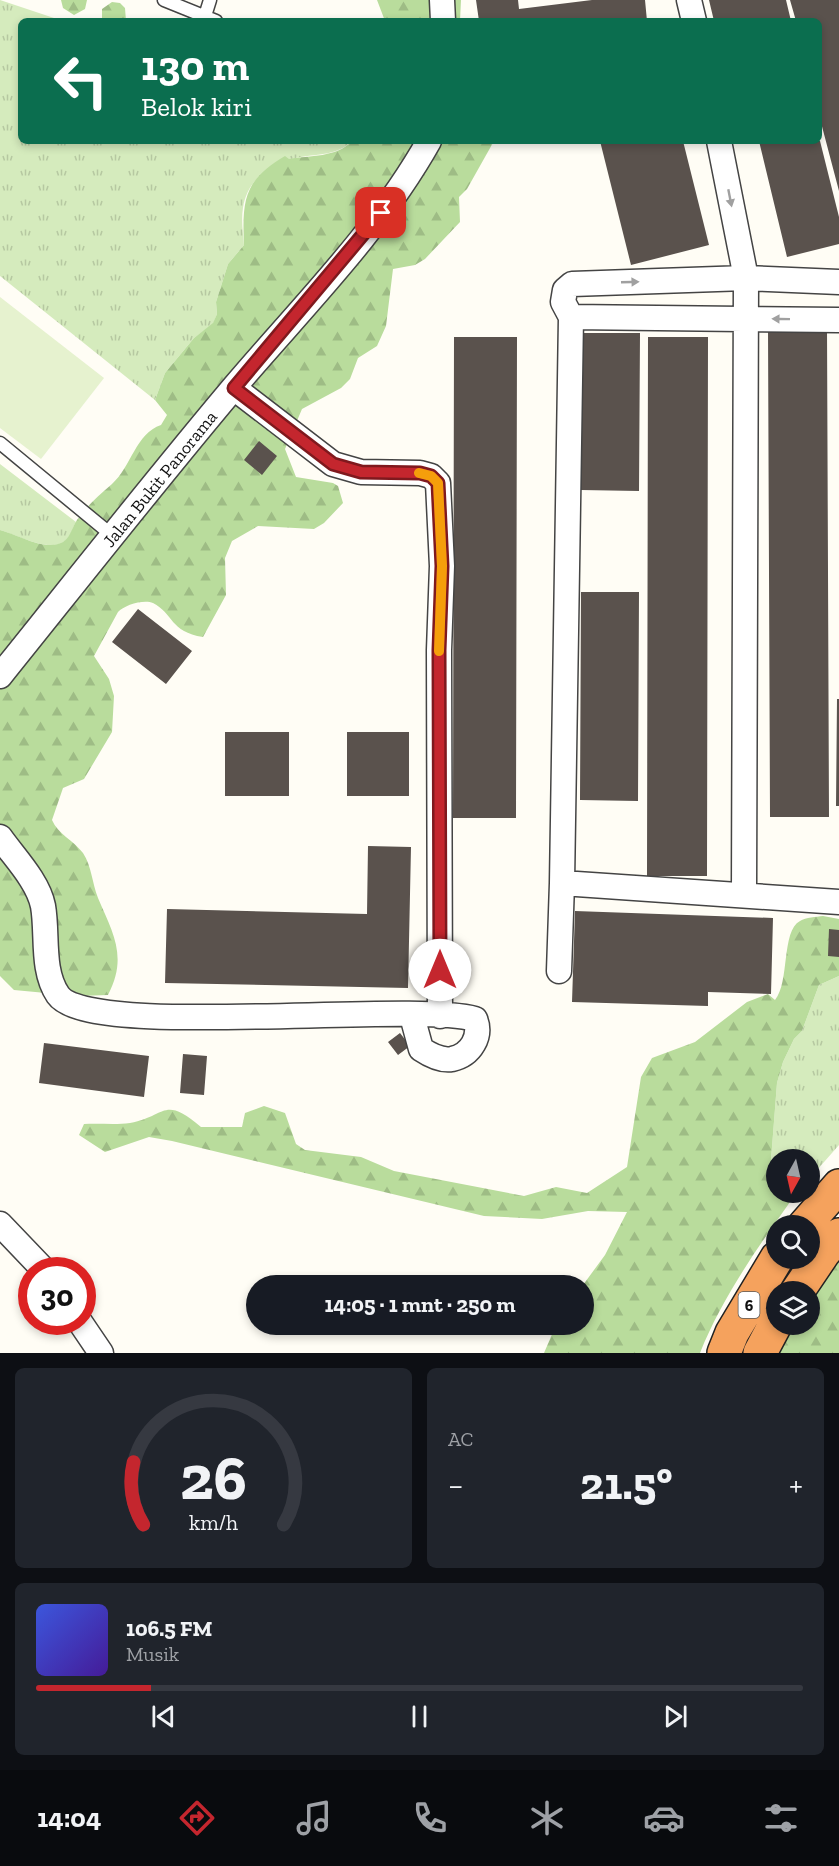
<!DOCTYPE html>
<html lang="id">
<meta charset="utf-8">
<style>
body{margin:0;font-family:"Zilla Slab",serif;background:#20242c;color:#f1f3f6;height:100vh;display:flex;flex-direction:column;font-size:22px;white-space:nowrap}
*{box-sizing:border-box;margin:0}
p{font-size:20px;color:#9ea1a6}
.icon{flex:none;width:33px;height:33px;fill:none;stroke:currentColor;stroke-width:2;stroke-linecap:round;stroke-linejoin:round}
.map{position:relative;height:1353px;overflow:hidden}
.details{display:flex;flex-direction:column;gap:15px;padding:15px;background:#0d0f14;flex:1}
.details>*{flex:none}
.guide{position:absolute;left:18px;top:18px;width:804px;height:126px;border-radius:9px;box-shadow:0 3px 9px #0003;background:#0b6e4f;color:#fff;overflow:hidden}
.needle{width:39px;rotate:188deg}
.buttons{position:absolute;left:766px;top:1149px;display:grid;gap:12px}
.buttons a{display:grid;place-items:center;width:54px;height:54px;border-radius:50%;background:#171b24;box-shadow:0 3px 9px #0003;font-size:30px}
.speed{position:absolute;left:18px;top:1257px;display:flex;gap:12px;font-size:30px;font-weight:700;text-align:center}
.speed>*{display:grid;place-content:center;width:78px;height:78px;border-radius:50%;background:#171b24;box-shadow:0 3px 9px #0003;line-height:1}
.speed .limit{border:9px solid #d22;background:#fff;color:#111}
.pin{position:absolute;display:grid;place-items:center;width:51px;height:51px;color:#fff;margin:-26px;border-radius:12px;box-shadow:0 3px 9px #0006}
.me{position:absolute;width:66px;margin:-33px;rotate:0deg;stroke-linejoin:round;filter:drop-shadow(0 0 4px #0008)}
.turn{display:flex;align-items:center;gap:21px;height:126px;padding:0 24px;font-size:27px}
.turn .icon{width:78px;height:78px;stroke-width:2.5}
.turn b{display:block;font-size:42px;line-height:51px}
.big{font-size:45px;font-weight:700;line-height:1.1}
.details .widget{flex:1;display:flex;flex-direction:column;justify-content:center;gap:9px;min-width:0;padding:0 21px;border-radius:9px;background:#20242c}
.details .dial{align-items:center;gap:0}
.dial svg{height:156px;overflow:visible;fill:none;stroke:#363941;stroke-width:7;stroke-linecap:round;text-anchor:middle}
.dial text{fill:#f1f3f6;stroke:none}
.song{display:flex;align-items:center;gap:18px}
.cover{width:72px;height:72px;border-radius:9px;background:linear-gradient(135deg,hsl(230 70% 55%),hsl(260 70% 35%))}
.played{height:6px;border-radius:3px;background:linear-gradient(90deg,#c4262e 15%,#363941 15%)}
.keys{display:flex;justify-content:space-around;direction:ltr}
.heat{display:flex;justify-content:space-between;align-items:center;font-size:33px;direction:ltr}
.details .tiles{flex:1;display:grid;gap:15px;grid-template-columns:1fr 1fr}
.widget:last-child{grid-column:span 2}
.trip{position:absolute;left:246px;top:1275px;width:348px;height:60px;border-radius:30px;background:#171b24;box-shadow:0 3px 9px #0003;font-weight:700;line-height:60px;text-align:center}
.menu{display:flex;height:96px;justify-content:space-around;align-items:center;background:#090b0e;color:#9ea1a6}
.menu .icon{width:42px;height:42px}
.menu .active{color:#c4262e}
.menu b{font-size:27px;color:#f1f3f6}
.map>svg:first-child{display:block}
.grass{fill:url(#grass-tufts)}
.forest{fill:url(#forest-firs)}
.pitch{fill:#e6f2cf}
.building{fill:#5a524d}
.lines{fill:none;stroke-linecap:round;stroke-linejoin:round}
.lane-casing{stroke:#444;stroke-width:15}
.street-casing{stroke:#444;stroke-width:27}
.highway-casing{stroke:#222;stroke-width:36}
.lane{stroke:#fff;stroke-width:12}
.street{stroke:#fff;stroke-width:24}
.highway{stroke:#f5a25d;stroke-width:33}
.oneway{fill:#a0a0a0}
.route-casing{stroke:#7f191e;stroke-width:15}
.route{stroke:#c4262e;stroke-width:10}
.slow{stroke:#f59e0b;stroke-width:10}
.labels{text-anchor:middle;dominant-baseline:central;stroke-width:6;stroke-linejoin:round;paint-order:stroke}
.shield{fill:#fff;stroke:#585858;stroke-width:1.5}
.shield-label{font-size:16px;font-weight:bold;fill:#111}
.street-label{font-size:18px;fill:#111;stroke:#fff}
</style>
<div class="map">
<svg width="839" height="1353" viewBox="0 0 839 1353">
<defs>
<pattern id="grass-tufts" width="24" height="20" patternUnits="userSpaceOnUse" patternTransform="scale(1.5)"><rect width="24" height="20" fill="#d5ebbd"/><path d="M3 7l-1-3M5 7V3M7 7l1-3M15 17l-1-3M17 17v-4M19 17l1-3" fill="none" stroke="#b6c8a1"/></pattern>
<pattern id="forest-firs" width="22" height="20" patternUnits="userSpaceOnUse" patternTransform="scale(1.5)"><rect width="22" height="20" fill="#b9dc9c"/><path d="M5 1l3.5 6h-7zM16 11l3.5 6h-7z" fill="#9ebc85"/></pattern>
</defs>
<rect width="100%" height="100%" fill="#fffdf5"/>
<path class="grass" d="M 0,0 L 63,21 L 21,21 L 21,141 L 352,141 C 338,155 319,154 301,157 C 273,161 247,179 243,208 C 241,219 243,233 244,245 L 228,264 L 216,302 L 217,314 L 213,324 L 194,338 L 165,373 L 155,400 L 0,276 Z
M 0,464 L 76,522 C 73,527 71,535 67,539 C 52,555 18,535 0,530 Z
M 839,976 L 839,1145 L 810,1178 L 810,1160 L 777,1160 L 777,1166 L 771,1160 L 777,1083 L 783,1062 L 794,1039 L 802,1031 L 819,985 Z"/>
<path class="forest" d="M 61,0 L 87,0 L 85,9 L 74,15 L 63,8 Z
M 377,0 L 461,0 L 460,21 L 385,21 Z
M 112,2 L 120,3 L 125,8 L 126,21 L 102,21 L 102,9 Z
M 352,141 L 494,141 L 467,189 L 459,197 L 460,222 L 425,259 L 415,265 L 393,269 L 386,326 L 377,346 L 358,358 L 350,379 L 341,388 L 302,409 L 285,449 L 296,477 L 333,483 L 338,486 L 343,503 L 324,523 L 314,529 L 258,526 L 232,541 L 225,558 L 226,595 L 203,637 C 170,632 173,613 153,603 C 144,599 124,605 118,612 L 94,656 L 109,679 L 114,696 L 112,732 L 84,779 L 63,788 L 52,820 C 58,834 73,840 83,853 C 92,867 92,883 98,898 C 113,933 128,957 108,995 L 78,996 L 14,990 L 0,976 L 0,530 C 16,534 41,549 58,544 C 70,541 71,529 77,520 C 87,506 99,495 112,484 C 131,467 136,433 161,425 L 167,415 L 155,400 L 165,373 L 194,338 L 213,323 L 217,314 L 216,302 L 228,264 L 244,245 C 242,200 244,180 285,156 L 289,159 C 310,155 336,158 352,141 Z
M 823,916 L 839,919 L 839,976 L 819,985 L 802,1031 L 794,1039 L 783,1062 L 777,1083 L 771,1160 L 777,1166 L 777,1192 L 789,1193 L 790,1202 C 756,1250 722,1298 700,1353 L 544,1353 L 556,1325 L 584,1324 L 583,1285 L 605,1255 L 627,1212 L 588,1211 L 542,1219 L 484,1216 L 172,1141 L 149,1137 L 105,1152 L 79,1135 L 84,1124 C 99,1123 115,1125 130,1123 C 167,1116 163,1095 201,1127 L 242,1127 L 245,1113 L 264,1106 L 285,1113 L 296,1144 L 305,1150 L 361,1157 L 394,1171 L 524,1196 L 556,1187 L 587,1193 L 627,1167 L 641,1077 L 652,1058 L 695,1042 L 747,1002 L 768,994 L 775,1000 C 790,982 781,931 800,921 C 806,917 816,917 823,916 Z
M 839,1254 L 839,1353 L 774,1353 L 790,1325 L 810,1324 L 810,1295 Z"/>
<path class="pitch" d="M 0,297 L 104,378 L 41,459 L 0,428 Z"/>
<path class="building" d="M 476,0 L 518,0 L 519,9 L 592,0 L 645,0 L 647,21 L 479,21 Z
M 709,0 L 786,0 L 791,21 L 714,21 Z
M 790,0 L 839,0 L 839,191 L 819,115 L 819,21 L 796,21 Z
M 600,141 L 683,141 L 709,245 L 631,265 Z
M 759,141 L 820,141 L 839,217 L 839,244 L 787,257 Z
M 768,328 L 827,328 L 829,817 L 770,817 Z
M 581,333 L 640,333 L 639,491 L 581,490 Z
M 454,337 L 517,337 L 516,818 L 453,818 Z
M 648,337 L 708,337 L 707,876 L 647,876 Z
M 259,441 L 277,456 L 262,475 L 244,460 Z
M 581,592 L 639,592 L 638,801 L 580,800 Z
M 138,609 L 192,651 L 166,684 L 112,642 Z
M 837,699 L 839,699 L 839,806 L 836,806 Z
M 225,732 L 289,732 L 289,796 L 225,796 Z
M 347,732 L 409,732 L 409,796 L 347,796 Z
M 368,846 L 411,847 L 408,988 L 165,983 L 167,909 L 367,914 Z
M 575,911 L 773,918 L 771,994 L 708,992 L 708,1006 L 572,1002 Z
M 829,929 L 839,930 L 839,957 L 828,956 Z
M 400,1033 L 410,1046 L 398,1055 L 388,1042 Z
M 44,1043 L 149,1056 L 144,1097 L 39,1083 Z
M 183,1054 L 207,1056 L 204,1095 L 180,1093 Z"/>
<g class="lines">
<g class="lane-casing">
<path id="lane" d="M 164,0 L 216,21
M 205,16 L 210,0
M 0,443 L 113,536"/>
</g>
<g class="street-casing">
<path id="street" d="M 442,0 L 443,21
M 689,0 L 694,21
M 719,141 L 746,278 L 744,894
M 571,317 L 839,320
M 234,388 L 333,464 L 361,472 L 420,473 L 431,476 L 438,483 L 442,566 L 439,650 L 440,1016
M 0,676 C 78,579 155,481 235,386 C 302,307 378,232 429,141
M 0,837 C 14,857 38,881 43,906 C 48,934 41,970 58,995 C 89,1039 408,1001 475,1019 C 482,1036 471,1055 452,1059 C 441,1061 430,1055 421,1049 L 412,1016
M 562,883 L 839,902
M 559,971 L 562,883 L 571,317 L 563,302 L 565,290 L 572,284 L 746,278 L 839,282
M 0,1224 L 44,1270
M 80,1322 L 101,1353"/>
</g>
<g class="highway-casing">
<path id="highway" d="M 804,1226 L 839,1186
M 797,1292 L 824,1252 L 839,1235
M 724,1353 L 732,1333 L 777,1258
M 760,1353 L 777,1321"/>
</g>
<use href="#lane" class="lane"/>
<use href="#street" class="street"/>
<use href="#highway" class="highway"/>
</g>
<defs><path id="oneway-solid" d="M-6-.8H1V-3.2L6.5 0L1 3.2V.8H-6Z" transform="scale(1.5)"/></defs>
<g class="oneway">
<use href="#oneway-solid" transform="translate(730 198) rotate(79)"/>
<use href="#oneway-solid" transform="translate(630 282) rotate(-2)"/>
<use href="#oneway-solid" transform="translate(781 319) rotate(-179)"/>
</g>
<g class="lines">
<g class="route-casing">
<path id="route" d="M 381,213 L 234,388 L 333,464 L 361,472 L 420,473 L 431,476 L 438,483 L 442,566 L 439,650 L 440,970"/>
</g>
<use href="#route" class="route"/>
<path class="slow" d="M 419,473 L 431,476 L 438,483 L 442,566 L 439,651"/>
</g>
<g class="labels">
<rect class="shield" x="738.5" y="1292" width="21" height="26" rx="4.5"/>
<g class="shield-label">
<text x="749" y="1305">6</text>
</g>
<g class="street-label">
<text transform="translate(160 479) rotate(-51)">Jalan Bukit Panorama</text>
</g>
</g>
</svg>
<div class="buttons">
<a><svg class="needle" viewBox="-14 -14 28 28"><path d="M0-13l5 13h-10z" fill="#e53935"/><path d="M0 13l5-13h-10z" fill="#9ea1a6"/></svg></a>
<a><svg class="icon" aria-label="search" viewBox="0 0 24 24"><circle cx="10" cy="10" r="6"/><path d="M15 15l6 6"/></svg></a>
<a><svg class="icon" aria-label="layers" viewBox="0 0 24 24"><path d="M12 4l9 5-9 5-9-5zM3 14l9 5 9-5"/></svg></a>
</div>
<div class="speed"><div class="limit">30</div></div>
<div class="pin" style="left:381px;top:213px;background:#d93025"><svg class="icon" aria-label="arrive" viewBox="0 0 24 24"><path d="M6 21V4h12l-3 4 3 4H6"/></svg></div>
<svg class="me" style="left:440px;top:970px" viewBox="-20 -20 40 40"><circle r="19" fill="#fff"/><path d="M0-13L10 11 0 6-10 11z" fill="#c4262e"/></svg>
<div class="trip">14:05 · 1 mnt · 250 m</div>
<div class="guide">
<div class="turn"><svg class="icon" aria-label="left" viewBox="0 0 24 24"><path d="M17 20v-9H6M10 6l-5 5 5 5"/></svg><div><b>130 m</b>Belok kiri</div></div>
</div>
</div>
<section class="details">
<div class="tiles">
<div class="widget dial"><svg viewBox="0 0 100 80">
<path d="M14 69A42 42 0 1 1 86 69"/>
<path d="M14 69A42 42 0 0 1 9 37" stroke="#c4262e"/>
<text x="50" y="56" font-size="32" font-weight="700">26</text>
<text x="50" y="72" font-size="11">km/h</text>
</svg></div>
<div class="widget"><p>AC</p>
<div class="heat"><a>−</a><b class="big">21.5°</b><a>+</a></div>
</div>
<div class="widget">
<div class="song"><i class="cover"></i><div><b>106.5 FM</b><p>Musik</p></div></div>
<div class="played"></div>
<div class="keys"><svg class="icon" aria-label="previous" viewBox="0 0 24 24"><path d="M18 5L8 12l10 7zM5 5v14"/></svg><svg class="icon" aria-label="pause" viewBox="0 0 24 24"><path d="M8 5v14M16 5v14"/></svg><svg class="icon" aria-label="next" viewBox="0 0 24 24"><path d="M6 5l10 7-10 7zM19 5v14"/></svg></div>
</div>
</div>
</section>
<nav class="menu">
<b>14:04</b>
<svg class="icon active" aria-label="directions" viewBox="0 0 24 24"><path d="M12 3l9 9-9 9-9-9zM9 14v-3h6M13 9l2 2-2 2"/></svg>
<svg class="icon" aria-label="music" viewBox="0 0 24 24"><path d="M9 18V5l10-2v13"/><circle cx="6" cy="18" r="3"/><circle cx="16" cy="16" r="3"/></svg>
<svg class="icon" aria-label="phone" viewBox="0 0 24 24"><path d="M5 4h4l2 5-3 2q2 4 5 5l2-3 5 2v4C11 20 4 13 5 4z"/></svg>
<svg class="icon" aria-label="climate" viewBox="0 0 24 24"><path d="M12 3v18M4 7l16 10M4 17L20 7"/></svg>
<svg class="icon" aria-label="car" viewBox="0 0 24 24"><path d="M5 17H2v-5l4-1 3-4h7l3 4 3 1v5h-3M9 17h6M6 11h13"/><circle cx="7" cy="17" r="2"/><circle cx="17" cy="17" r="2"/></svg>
<svg class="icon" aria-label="filters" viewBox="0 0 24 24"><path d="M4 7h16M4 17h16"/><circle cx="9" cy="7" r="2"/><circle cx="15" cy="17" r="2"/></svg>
</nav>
